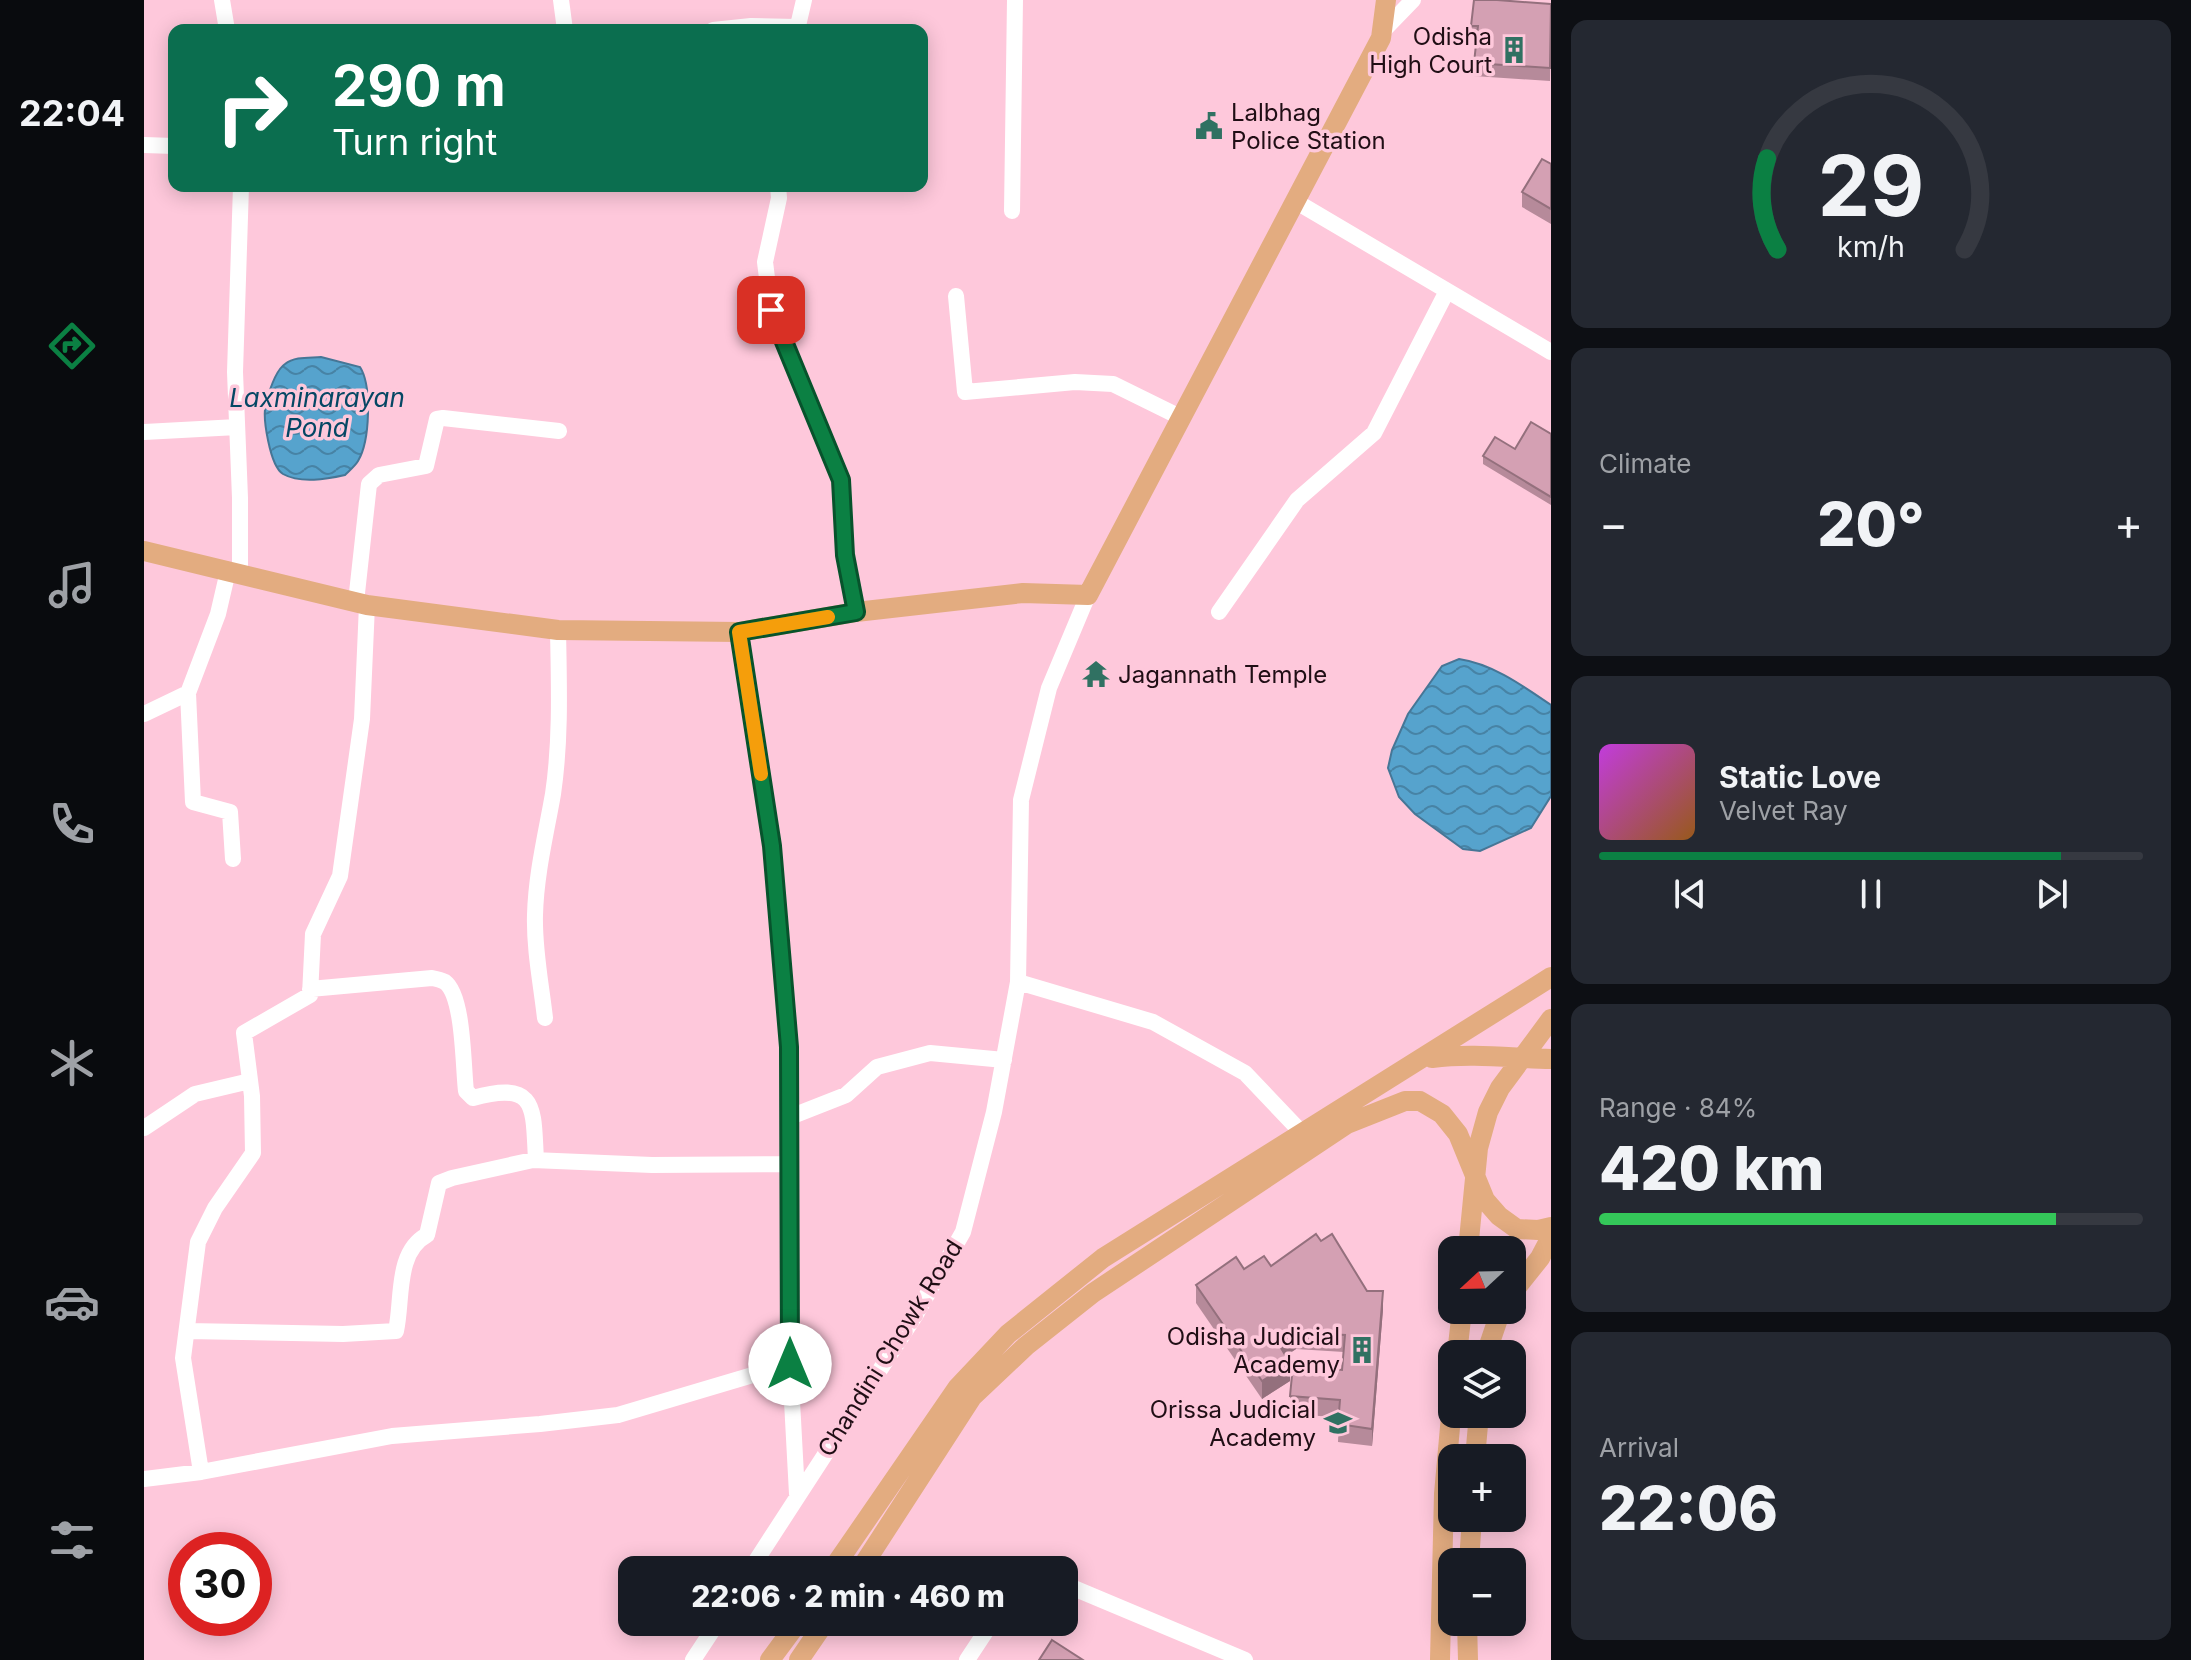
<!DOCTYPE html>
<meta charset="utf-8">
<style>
body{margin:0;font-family:Inter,sans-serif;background:#242831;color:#f1f3f6;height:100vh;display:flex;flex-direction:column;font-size:30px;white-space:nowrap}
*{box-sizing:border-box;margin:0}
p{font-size:26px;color:#9ea1a6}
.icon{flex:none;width:44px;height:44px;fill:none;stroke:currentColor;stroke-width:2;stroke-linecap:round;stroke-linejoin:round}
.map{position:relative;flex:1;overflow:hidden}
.panel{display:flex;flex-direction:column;gap:20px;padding:20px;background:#0d0f14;width:640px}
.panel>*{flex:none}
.banner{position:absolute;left:24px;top:24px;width:760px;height:168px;border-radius:16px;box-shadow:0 4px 20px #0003;background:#0b6e4f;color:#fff;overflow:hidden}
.needle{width:52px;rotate:248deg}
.tools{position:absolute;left:1294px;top:1236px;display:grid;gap:16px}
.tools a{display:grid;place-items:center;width:88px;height:88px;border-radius:16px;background:#171b24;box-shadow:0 4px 20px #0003;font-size:40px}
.speed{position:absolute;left:24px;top:1532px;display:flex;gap:16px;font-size:40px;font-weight:700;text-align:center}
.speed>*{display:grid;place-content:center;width:104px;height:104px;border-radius:50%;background:#171b24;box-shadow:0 4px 20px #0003;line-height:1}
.speed .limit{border:12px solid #d22;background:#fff;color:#111}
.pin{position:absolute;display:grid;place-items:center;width:68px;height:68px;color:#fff;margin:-34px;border-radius:16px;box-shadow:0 4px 12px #0006}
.me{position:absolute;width:88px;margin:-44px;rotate:0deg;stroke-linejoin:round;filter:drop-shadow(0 0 6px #0008)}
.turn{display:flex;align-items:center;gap:28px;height:168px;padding:0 32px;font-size:36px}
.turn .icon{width:104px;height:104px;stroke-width:2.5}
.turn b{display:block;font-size:56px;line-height:68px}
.big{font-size:60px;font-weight:800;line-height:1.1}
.panel .tile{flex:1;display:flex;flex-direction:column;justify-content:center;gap:12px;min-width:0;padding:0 28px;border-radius:16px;background:#242831}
.panel .dial{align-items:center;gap:0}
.dial svg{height:208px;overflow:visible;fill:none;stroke:#363941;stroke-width:7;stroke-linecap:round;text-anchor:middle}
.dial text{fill:#f1f3f6;stroke:none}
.song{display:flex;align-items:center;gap:24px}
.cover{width:96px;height:96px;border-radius:12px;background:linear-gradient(135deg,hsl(290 70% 55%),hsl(30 70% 35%))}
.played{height:8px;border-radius:4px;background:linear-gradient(90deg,#0b8043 85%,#363941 85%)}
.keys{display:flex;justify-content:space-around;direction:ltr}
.heat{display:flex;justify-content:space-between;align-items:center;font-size:44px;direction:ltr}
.charge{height:12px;border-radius:6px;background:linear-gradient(90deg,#34c759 84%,#363941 0)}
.trip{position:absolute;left:474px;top:1556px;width:460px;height:80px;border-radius:16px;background:#171b24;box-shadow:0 4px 20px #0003;font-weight:800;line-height:80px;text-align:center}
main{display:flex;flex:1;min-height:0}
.tab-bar{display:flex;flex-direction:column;width:144px;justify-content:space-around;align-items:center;background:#090b0e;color:#9ea1a6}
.tab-bar .icon{width:56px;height:56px}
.tab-bar .active{color:#0b8043}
.tab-bar b{font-size:36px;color:#f1f3f6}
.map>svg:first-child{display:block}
.water{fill:url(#water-waves);stroke:#467696;stroke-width:2}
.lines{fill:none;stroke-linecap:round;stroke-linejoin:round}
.minor{stroke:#fff;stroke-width:16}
.major{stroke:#e3ac80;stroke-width:20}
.wall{fill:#b68a9a}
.shaded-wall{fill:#94707d}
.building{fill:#d4a0b3;stroke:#94707d;stroke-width:2}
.route-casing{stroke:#07532c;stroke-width:20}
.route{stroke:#0b8043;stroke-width:14}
.slow{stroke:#f59e0b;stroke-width:14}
.labels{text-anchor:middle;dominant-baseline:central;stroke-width:7;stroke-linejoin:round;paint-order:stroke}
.poi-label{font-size:24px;fill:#200e15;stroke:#fec8db;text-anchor:end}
.street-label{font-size:24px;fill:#200e15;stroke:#fec8db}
.water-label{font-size:26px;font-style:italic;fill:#054764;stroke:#fec8db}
</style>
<main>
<nav class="tab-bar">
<b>22:04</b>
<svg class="icon active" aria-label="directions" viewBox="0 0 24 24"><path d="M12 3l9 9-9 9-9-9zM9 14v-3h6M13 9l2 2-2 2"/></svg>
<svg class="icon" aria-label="music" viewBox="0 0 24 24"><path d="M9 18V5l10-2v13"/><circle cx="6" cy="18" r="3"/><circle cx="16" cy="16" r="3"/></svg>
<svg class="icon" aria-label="phone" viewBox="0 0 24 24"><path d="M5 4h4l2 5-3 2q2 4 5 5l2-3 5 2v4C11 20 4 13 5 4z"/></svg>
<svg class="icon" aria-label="climate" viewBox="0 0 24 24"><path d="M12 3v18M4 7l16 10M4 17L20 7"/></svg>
<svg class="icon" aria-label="car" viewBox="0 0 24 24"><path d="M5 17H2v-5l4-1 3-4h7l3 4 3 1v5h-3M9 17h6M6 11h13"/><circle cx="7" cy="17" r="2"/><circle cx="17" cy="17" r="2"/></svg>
<svg class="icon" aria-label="filters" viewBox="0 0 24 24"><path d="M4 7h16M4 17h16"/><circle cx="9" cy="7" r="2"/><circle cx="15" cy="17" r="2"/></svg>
</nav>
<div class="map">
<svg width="1407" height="1660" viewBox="0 0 1407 1660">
<defs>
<pattern id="water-waves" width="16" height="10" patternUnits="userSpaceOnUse" patternTransform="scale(2)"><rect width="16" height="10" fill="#56a3cd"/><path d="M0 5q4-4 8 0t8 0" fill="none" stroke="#4783a5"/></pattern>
</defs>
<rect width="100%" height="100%" fill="#fec8db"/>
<path class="water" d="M 177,357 L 216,367 C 228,386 226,441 214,461 C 211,466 205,471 201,475 C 183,479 157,484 139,474 C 126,466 118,417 122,403 C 125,392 132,370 141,364 C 151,356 166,358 177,357 Z
M 1315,659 C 1349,664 1379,686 1407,705 L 1407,796 L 1387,828 L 1336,851 L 1319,849 L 1271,814 L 1255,797 L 1244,768 L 1248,750 L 1264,714 L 1298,666 Z"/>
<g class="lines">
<path class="minor" d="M 78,0 L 83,30
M 417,0 L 421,30
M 569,30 L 607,26 L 653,27
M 653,30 L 660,0
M 1238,32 L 1269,0
M 0,145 L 30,146
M 634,186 L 635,198 L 621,262 L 627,310 L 697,480 L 701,555 L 712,612
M 1151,201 L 1407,352
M 868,211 L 871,0
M 812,296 L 821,392 L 931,382 L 969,384 L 1036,417
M 0,432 L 93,427
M 96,574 L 96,498 L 91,372 L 97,186
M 212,602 L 225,484 L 235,475 L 282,466 L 293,419 L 299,418 L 415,431
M 1075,612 L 1153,500 L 1230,433 L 1303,291
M 595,632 L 628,846 L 645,1047 L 646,1364 L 653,1494
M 44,693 L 49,802 L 86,812 L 89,859
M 0,714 L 44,693 L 74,614 L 84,571
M 874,982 L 1009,1022 L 1101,1073 L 1159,1134
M 166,989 L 288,978 C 293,979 297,980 301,982 C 320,996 319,1068 322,1091 L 329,1098 C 394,1080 389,1108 392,1160
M 401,1018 C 397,983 390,949 391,915 C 392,874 402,834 409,794 C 417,740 415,684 414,630
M 646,1117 L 702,1095 L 733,1067 L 786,1053 L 860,1060
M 0,1128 L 51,1094 L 106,1081
M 43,1331 L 199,1334 L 252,1331 C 259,1300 251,1252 283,1235 L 295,1183 L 308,1178 L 389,1160 L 508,1165 L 646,1164
M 57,1472 L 39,1358 L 54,1242 L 71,1208 L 109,1153 L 108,1096 L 100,1033 L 166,995 L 169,934 L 196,876 L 218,719 L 223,605
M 0,1479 L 57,1472 L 248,1436 L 396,1424 L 474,1415 L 646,1364
M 606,1570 L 771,1316 L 819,1232 L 850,1112 L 874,982 L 877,800 L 905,688 L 944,595
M 920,1584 L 1101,1660
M 549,1660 L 574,1622
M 823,1660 L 848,1622"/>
<path class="major" d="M 0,551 L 223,605 L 414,630 L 595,632 L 712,612 L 879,593 L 944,595 L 1237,38 L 1242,0
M 1288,1058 C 1328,1053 1367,1058 1407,1059
M 1324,1250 L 1334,1148 L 1344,1112 L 1356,1088 L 1407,1019
M 1368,1293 L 1396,1258 L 1407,1237
M 1313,1354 L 1318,1310
M 1342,1354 L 1357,1310
M 1331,1458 L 1335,1414
M 1325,1562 L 1328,1518
M 688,1570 L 814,1387 L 864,1334 L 959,1258 L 1407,977
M 716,1570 L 828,1397 L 882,1346 L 949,1293 L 1203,1124 L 1261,1101 L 1276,1101 L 1298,1114 L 1314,1134 L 1341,1200 L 1355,1216 L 1373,1229 L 1394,1230 L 1407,1227
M 1323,1622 L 1324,1660
M 626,1660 L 654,1622
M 655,1660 L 681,1622
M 1296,1660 L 1300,1494 L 1308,1405"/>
</g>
<path class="wall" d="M 1407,4 L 1406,81 L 1330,76 L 1333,40 L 1327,39 L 1327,26 Z
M 1407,164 L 1407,224 L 1378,207 L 1378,192 Z
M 1407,434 L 1407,505 L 1339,464 L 1339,456 L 1371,449 Z
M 1177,1241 L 1239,1309 L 1228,1446 L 1194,1442 L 1195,1418 L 1146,1413 L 1146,1396 L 1198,1370 L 1200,1352 L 1152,1349 L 1141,1356 L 1146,1381 L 1118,1399 L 1052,1303 L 1052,1285 L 1100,1269 L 1127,1266 Z"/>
<path class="shaded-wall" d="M 1239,1291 L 1239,1309 L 1228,1446 L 1228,1429 Z
M 1152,1332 L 1152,1349 L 1134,1361 L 1134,1343 Z
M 1146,1363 L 1146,1381 L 1118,1399 L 1118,1381 Z"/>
<path class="building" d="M 1330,0 L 1353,0 L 1407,4 L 1406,68 L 1330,63 L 1334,26 L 1327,26 Z
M 1398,159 L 1407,164 L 1407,209 L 1378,192 Z
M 1387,422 L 1407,434 L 1407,497 L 1339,456 L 1351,437 L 1371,449 Z
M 1172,1234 L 1177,1241 L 1188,1234 L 1223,1291 L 1239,1291 L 1228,1429 L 1194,1424 L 1196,1400 L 1146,1396 L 1149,1365 L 1198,1370 L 1201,1335 L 1152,1332 L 1134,1343 L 1146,1363 L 1118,1381 L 1052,1285 L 1092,1257 L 1100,1269 L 1120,1256 L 1127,1266 Z
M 908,1640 L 939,1660 L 895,1660 Z"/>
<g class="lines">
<g class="route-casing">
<path id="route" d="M 627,310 L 697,480 L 701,555 L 712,612 L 595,632 L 628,846 L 645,1047 L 646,1364"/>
</g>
<use href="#route" class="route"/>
<path class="slow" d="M 617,774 L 595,632 L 684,617"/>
</g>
<defs>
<g id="building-bare" transform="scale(2.16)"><path d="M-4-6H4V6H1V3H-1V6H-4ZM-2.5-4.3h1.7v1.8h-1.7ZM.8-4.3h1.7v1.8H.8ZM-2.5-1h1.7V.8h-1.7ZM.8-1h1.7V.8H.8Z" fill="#307162" stroke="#fec8db" stroke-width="2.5" paint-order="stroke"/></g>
<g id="civic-bare" transform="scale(2.16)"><path d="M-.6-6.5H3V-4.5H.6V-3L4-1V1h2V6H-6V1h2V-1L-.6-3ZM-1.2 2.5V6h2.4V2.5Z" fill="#307162" stroke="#fec8db" stroke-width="2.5" paint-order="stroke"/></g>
<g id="temple-bare" transform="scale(2.16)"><path d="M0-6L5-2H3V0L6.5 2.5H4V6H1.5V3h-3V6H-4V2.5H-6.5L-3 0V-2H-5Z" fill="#307162" stroke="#fec8db" stroke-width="2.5" paint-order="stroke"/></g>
<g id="university-bare" transform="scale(2.16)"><path d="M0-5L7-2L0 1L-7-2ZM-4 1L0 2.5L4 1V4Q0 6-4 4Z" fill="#307162" stroke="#fec8db" stroke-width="2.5" paint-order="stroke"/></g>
</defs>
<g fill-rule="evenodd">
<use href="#building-bare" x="1370" y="50"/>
<use href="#civic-bare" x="1065" y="126"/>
<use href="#temple-bare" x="952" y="674"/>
<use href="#building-bare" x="1218" y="1350"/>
<use href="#university-bare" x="1194" y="1423"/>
</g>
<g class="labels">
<g class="poi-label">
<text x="1348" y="36">Odisha<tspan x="1348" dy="28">High Court</tspan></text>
<text x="1087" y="112" text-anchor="start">Lalbhag<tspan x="1087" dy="28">Police Station</tspan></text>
<text x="974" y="674" text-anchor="start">Jagannath Temple</text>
<text x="1196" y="1336">Odisha Judicial<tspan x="1196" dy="28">Academy</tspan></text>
<text x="1172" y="1409">Orissa Judicial<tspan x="1172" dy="28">Academy</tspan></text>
</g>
<g class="street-label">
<text transform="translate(746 1348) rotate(-58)">Chandini Chowk Road</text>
</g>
<g class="water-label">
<text x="173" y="397">Laxminarayan<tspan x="173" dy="30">Pond</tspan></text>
</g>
</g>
</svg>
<div class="tools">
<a><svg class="needle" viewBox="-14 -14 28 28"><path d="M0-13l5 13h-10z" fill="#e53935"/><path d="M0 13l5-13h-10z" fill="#9ea1a6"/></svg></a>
<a><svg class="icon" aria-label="layers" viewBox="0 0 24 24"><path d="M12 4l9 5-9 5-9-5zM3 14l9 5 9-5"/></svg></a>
<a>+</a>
<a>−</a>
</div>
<div class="speed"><div class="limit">30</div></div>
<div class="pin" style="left:627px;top:310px;background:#d93025"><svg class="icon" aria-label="arrive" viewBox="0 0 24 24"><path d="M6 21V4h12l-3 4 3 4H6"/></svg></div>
<svg class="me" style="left:646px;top:1364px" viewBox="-20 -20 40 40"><circle r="19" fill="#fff"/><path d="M0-13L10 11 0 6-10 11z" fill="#0b8043"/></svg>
<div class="trip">22:06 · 2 min · 460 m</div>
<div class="banner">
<div class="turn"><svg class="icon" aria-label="right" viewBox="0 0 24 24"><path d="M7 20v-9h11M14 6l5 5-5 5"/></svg><div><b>290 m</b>Turn right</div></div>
</div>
</div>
<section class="panel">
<div class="tile dial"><svg viewBox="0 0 100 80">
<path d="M14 69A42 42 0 1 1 86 69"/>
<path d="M14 69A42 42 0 0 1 10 34" stroke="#0b8043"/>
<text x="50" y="56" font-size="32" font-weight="700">29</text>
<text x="50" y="72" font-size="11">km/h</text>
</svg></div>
<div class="tile"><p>Climate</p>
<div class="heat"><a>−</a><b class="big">20°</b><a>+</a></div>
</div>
<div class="tile">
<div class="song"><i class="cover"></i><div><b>Static Love</b><p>Velvet Ray</p></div></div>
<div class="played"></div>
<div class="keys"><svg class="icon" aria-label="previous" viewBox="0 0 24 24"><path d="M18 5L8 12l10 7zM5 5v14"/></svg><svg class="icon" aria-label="pause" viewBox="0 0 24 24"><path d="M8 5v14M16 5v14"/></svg><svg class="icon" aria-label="next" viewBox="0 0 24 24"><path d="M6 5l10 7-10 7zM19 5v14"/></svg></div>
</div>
<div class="tile"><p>Range · 84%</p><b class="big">420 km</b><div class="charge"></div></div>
<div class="tile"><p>Arrival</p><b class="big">22:06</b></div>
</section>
</main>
